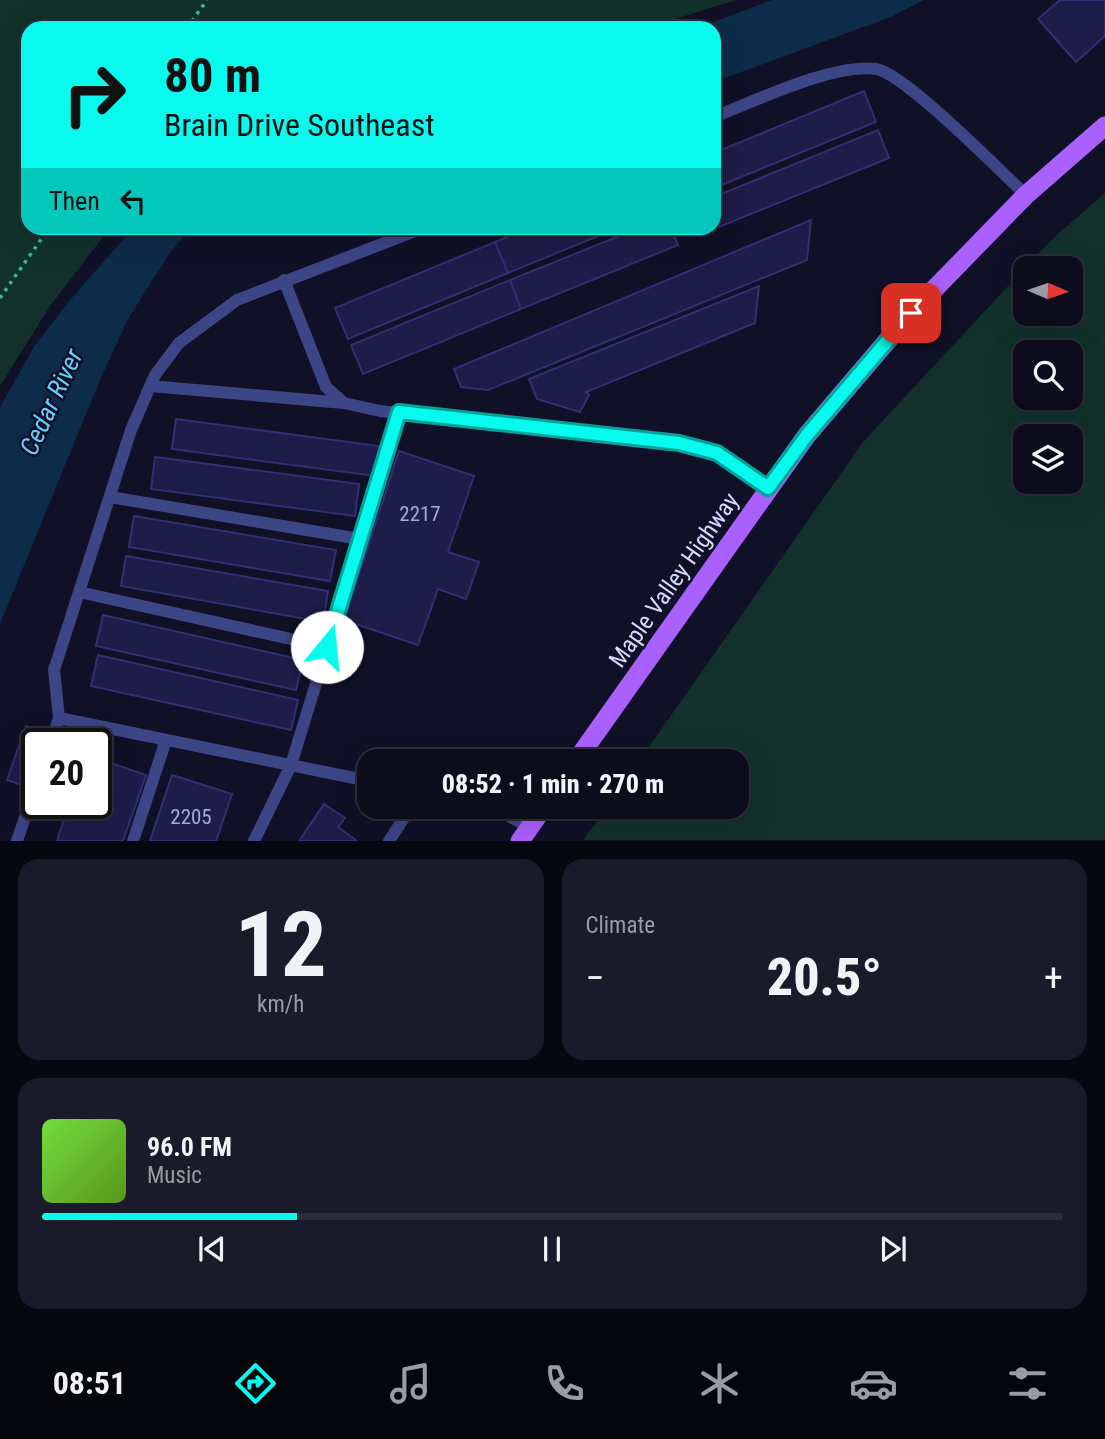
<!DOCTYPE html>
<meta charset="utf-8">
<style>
body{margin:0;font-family:"Roboto Condensed",sans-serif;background:#1a1a2a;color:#f1f3f6;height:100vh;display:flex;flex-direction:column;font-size:26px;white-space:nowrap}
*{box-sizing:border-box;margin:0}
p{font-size:23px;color:#9a9ba4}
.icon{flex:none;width:38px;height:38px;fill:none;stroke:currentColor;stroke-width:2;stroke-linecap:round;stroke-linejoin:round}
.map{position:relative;height:841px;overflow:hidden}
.details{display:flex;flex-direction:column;gap:18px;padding:18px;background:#070710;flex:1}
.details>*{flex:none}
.guide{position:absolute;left:21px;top:21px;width:700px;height:214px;border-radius:21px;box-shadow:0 7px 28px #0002,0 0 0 2px #2c2c3b;background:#07faed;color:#111;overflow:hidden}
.needle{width:46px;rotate:92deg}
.tools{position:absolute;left:1013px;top:256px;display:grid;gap:14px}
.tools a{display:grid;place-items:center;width:70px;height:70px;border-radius:14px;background:#0c0c1d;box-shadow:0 7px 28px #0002,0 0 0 2px #2c2c3b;font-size:35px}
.speed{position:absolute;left:21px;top:728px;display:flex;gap:14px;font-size:35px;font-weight:700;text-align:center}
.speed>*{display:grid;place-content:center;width:91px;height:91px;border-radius:50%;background:#0c0c1d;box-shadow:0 7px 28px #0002,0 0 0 2px #2c2c3b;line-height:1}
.speed .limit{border:4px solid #111;border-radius:10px;background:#fff;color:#111}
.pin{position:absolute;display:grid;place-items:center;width:60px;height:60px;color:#fff;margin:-30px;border-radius:14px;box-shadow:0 4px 10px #0006}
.me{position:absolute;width:77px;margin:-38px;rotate:17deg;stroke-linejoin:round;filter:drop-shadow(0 0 5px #0008)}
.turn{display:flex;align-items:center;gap:24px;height:147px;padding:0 28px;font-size:32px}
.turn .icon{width:91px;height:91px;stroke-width:2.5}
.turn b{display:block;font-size:49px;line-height:60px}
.then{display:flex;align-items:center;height:66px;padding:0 28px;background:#0003;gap:14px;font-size:26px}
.big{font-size:52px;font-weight:800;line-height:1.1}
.details .tile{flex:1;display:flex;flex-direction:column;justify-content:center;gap:10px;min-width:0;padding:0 24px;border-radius:21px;background:#1a1a2a}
.details .dial{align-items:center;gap:0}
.dial b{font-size:91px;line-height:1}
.song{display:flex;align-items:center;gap:21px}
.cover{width:84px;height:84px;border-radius:10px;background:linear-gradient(135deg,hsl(100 70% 55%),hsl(90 70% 35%))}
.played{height:7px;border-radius:4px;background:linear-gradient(90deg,#07faed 25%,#2c2c3b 25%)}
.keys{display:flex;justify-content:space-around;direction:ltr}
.heat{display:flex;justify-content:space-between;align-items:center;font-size:38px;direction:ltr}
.details .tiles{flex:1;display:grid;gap:18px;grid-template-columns:1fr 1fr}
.tile:last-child{grid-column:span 2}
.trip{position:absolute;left:357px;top:749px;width:392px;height:70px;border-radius:21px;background:#0c0c1d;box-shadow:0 7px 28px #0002,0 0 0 2px #2c2c3b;font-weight:800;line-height:70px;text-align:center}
.tabs{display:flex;height:112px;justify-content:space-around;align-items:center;background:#05050c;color:#9a9ba4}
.tabs .icon{width:49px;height:49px}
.tabs .on{color:#07faed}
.tabs b{font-size:32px;color:#f1f3f6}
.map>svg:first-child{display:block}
.green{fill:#13312b;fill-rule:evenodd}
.water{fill:#0d2c49}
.building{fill:#1e1c48;stroke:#322f73;stroke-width:2}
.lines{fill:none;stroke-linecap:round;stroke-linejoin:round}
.path{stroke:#32b79a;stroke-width:3.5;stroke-dasharray:3.5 5;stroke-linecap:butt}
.service{stroke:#3c4585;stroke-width:12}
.primary{stroke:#a960fc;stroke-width:19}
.route-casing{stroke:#05a29a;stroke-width:18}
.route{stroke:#07faed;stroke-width:12}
.labels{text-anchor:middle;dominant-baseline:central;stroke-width:5;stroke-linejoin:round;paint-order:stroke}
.number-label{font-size:21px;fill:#a9aad0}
.street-label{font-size:24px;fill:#d7d9fe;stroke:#101027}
.water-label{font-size:26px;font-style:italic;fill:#67cefc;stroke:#101027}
</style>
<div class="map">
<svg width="1105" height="841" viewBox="0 0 1105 841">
<rect width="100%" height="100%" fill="#101027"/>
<path class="green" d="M 0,0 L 736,0 L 646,28 L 28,28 L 28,228 L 110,228 L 50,306 L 0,386 Z
M 1105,193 L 1105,840 L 583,840 L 607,807 L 737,807 L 737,761 L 639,761 L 863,442 L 1050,241 ZM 1026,268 L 1071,268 L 1071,313 L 1026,313 ZM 1026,352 L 1071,352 L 1071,397 L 1026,397 ZM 1026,436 L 1071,436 L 1071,481 L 1026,481 Z"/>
<path class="water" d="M 772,0 L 924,0 L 891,17 L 714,82 L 714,28 L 698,28 Z
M 133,228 L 191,228 L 169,254 L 128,319 L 100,380 L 0,624 L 0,407 L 35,345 L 71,299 Z"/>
<path class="building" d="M 1060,0 L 1105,0 L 1105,36 L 1076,62 L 1038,19 Z
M 864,91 L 876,122 L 714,188 L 714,153 Z
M 878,130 L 889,158 L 699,235 L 696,228 L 714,228 L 714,197 Z
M 811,220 L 807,260 L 488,390 L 461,387 L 454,369 Z
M 531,228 L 618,228 L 508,273 L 495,242 Z
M 639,228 L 671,228 L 678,245 L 521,309 L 510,280 Z
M 495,242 L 508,273 L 348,339 L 335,308 Z
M 510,280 L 521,309 L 363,374 L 351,345 Z
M 759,286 L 755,323 L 586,392 L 589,395 L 580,412 L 537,399 L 529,379 Z
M 176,419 L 379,446 L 375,476 L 172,449 Z
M 399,451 L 474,476 L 448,552 L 479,562 L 466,599 L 438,589 L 418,645 L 344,620 Z
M 155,457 L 359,484 L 355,516 L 151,489 Z
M 134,516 L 336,550 L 330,581 L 129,547 Z
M 126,556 L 328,591 L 323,622 L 121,586 Z
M 103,615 L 303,660 L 296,690 L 96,646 Z
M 98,655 L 298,700 L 291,730 L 91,686 Z
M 26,726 L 43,732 L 39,744 L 37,744 L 37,750 L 24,786 L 7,780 Z
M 96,758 L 146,775 L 123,841 L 57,841 L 69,803 L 96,803 Z
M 172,775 L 232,794 L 216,841 L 150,841 Z
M 324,804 L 345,818 L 338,827 L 357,841 L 299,841 Z"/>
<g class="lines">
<path class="path" d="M 187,28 L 207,0
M 0,298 L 49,228"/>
<path class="service" d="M 714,117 C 755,101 834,63 876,69 C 904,73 1000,171 1026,195
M 284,280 L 326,387 L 344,403 L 380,411 L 679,443 L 717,453 L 768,488
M 150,386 L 344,403
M 110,497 L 360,539
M 79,592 L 327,647
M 59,718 L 369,781
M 50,744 L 59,718 L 54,670 L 131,430 L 155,375 L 179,343 L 237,300 L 423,228
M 492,807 L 529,827
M 17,841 L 37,782
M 133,841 L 166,740
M 254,841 L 291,765 L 399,413
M 389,841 L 411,807"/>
<path class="primary" d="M 576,761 L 807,435 L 911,313 L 1026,195 L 1105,126
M 520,841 L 544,807"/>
</g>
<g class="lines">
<g class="route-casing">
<path id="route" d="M 327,647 L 399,412 L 679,443 L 717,453 L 768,488 L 807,435 L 911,313"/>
</g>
<use href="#route" class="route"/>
</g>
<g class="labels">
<g class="number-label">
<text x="420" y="514">2217</text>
<text x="191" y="817">2205</text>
</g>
<g class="street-label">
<text transform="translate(674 580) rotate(-55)">Maple Valley Highway</text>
</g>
<g class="water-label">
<text transform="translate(51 402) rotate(-65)">Cedar River</text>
</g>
</g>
</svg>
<div class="tools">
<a><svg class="needle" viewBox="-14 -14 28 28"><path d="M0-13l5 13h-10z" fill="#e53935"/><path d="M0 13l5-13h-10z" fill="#9a9ba4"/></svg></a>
<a><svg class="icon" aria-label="search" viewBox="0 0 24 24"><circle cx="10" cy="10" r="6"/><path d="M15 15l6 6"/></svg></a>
<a><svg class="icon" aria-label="layers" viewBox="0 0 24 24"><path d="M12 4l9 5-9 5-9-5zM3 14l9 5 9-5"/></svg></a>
</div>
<div class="speed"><div class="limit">20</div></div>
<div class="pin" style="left:911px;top:313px;background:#d93025"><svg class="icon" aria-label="arrive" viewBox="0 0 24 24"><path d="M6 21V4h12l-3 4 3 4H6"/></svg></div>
<svg class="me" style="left:327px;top:647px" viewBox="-20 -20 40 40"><circle r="19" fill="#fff"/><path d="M0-13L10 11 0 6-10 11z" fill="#07faed"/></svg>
<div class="trip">08:52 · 1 min · 270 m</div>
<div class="guide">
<div class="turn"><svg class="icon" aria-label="right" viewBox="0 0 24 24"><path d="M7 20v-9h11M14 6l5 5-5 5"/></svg><div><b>80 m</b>Brain Drive Southeast</div></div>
<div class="then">Then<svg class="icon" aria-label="left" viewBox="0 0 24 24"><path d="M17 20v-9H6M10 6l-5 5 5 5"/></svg></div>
</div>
</div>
<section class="details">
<div class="tiles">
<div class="tile dial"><b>12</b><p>km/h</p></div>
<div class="tile"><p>Climate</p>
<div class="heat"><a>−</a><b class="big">20.5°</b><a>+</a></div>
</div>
<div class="tile">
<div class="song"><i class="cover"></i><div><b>96.0 FM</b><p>Music</p></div></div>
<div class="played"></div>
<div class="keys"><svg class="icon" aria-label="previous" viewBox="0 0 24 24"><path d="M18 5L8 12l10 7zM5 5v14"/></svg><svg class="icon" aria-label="pause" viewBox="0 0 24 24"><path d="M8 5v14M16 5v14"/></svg><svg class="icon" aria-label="next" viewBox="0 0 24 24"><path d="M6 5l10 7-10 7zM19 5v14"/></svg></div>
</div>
</div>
</section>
<nav class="tabs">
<b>08:51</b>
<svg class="icon on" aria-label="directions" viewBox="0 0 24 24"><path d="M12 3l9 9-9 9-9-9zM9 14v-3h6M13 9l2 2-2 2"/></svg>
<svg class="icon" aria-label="music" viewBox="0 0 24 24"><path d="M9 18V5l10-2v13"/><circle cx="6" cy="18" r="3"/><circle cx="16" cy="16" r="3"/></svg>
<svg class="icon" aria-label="phone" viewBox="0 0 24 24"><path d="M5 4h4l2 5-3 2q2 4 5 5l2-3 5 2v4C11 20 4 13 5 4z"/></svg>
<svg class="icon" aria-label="climate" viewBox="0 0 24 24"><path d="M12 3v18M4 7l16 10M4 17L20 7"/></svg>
<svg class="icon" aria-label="car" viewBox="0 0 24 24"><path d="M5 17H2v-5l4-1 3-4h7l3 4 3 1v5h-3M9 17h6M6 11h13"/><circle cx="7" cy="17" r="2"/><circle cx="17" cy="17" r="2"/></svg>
<svg class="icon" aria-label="filters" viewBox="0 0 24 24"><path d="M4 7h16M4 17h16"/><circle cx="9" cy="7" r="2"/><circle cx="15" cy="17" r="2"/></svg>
</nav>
